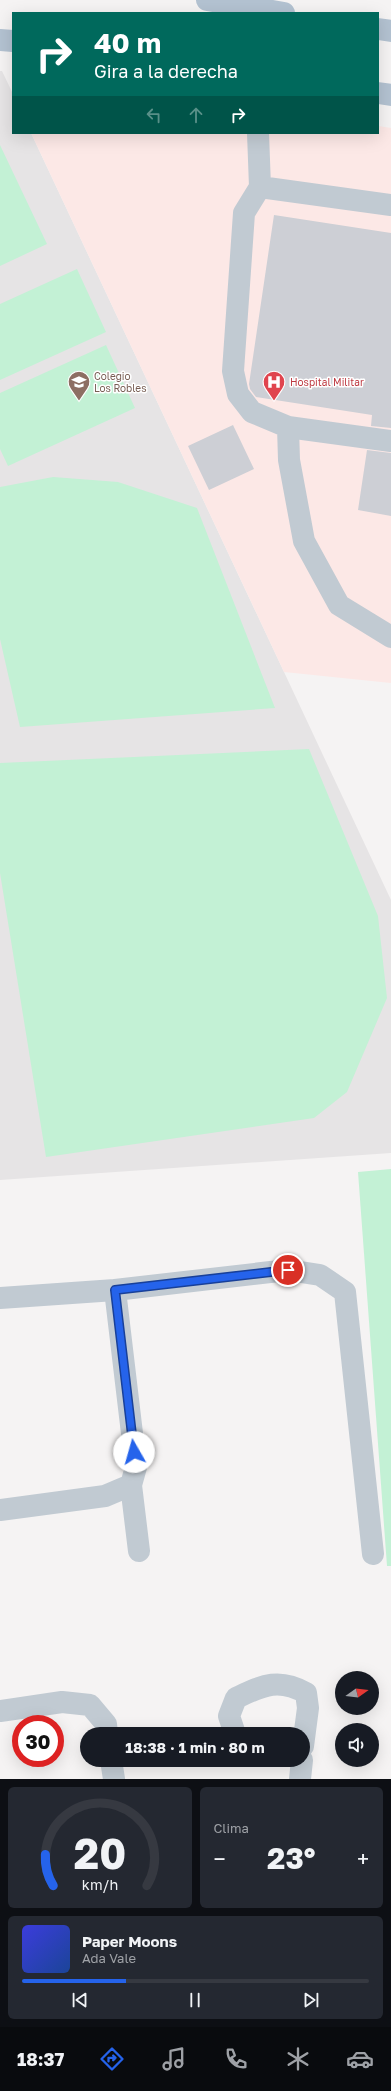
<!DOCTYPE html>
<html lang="es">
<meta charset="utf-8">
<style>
body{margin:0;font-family:"Golos Text",sans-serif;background:#242831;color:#f1f3f6;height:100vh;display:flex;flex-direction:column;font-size:15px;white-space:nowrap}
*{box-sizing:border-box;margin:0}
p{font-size:13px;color:#9ea1a6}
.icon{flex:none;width:22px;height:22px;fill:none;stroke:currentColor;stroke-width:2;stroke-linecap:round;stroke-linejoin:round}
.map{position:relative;height:1779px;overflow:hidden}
.drawer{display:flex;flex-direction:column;gap:8px;padding:8px;background:#0d0f14;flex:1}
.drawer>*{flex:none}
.hud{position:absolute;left:12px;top:12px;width:367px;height:122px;border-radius:0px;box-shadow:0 4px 16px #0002;background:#00695c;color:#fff;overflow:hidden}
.needle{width:26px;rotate:76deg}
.tools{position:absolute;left:335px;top:1671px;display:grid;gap:8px}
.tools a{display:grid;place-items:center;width:44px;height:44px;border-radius:50%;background:#171b24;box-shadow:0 4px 16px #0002;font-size:20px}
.speed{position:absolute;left:12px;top:1715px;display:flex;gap:8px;font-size:20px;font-weight:700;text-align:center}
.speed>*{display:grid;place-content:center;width:52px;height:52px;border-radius:50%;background:#171b24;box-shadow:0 4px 16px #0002;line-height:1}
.speed .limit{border:6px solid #d22;background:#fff;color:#111}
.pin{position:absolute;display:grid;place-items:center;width:34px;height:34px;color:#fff;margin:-17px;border:2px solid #fff;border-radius:50%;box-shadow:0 1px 4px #0007}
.me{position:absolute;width:44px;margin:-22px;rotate:353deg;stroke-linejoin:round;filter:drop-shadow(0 0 3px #0008)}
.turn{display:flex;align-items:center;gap:14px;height:84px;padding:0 16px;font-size:18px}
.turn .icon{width:52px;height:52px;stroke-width:2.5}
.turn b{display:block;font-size:28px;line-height:34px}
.lanes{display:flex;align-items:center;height:38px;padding:0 16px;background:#0003;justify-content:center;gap:20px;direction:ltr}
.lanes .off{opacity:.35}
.big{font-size:30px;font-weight:700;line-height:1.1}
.drawer .widget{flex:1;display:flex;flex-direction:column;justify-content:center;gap:6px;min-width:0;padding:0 14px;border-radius:6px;background:#242831}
.drawer .dial{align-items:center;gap:0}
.dial svg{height:104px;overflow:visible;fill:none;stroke:#363941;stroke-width:7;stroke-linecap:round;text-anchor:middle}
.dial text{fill:#f1f3f6;stroke:none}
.song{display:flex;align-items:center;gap:12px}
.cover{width:48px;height:48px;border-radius:6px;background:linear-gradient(135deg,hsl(240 70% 55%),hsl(220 70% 35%))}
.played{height:4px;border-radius:2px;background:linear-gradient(90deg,#2563eb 30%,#363941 30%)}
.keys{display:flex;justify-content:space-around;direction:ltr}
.heat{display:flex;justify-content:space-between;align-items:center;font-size:22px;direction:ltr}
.drawer .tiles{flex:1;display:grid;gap:8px;grid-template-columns:1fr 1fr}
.widget:last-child{grid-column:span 2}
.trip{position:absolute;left:80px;top:1727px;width:230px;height:40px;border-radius:20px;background:#171b24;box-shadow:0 4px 16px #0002;font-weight:700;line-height:40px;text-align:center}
.tabs{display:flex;height:64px;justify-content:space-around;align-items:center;background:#090b0e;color:#9ea1a6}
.tabs .icon{width:28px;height:28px}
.tabs .on{color:#2563eb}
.tabs b{font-size:18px;color:#f1f3f6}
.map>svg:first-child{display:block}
.education{fill:#e6e4e5}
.medical{fill:#fce8e6}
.green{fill:#c3f1d5}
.building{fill:#cdcfd5}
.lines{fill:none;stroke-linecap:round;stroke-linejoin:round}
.minor{stroke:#c1cad2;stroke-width:22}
.major{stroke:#b3c2d1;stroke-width:22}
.route-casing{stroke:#184099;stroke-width:10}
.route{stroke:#2563eb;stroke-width:7}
.labels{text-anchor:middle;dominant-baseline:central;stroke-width:3;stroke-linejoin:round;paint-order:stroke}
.education-label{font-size:10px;fill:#785e54;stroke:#fff;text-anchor:start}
.health-label{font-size:10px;fill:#be3a42;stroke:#fff;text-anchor:start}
</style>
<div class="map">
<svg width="391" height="1779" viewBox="0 0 391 1779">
<rect width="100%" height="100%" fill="#f5f3f3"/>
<path class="education" d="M 0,71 L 2,71 L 13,94 L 13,133 L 31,133 L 391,900 L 391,1153 L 0,1180 Z"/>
<path class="medical" d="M 378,126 L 391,128 L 391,683 L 284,672 L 31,133 L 378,133 Z"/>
<path class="green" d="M 0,145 L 47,244 L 0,266 Z
M 77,269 L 106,332 L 0,380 L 0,304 Z
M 106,345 L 135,408 L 8,466 L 0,449 L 0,393 Z
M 53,477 L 118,482 L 197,508 L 275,708 L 20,727 L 0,639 L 0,487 Z
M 309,749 L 378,916 L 387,998 L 347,1092 L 314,1118 L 46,1157 L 0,873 L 0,763 Z
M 391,1169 L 391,1566 L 387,1566 L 358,1172 Z"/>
<path class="building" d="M 274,215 L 391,233 L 391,428 L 371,426 L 372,415 L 256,397 L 250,389 L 249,384 Z
M 233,425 L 254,469 L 209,490 L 188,446 Z
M 367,450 L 391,453 L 391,516 L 358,510 Z"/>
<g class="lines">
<path class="minor" d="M 258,133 L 260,187 L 244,213 L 233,371 L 238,394 L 252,412 L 288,427 L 391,441
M 260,187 L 391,205
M 288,427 L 289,460 L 304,541 L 339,605 L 391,637
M 115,1290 L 136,1467 L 131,1485 L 139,1551
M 0,1298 L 115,1290 L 288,1270 L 320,1275 L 345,1292 L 373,1554
M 0,1510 L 105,1496 L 131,1485
M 0,1711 L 62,1702 L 90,1705 L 106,1724 L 107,1734
M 235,1734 L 229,1716 L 236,1698 C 262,1686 278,1677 306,1693 L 308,1708 L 303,1746
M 111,1760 L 114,1779
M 300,1779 L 302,1760"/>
<path class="major" d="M 207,0 L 284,13
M 378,29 L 391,31
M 0,40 L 13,41
M 378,93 L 391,95"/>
</g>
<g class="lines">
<g class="route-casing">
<path id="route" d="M 134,1452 L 115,1290 L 288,1270"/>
</g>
<use href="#route" class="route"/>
</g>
<defs>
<g id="school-pin" transform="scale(1.15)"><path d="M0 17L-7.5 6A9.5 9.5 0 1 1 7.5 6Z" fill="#8d6e63" stroke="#fff"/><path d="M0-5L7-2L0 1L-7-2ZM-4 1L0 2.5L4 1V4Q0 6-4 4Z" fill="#fff"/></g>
<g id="hospital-pin" transform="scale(1.15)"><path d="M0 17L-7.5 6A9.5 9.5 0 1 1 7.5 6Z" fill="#e0444e" stroke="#fff"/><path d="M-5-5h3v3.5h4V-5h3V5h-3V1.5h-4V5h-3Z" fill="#fff"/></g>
</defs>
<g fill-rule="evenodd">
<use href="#school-pin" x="79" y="382"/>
<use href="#hospital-pin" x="274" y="382"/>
</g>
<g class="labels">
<g class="education-label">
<text x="94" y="376">Colegio<tspan x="94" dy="12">Los Robles</tspan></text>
</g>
<g class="health-label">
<text x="290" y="382">Hospital Militar</text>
</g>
</g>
</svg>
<div class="tools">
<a><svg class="needle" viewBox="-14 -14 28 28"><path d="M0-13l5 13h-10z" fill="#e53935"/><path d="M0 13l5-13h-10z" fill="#9ea1a6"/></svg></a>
<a><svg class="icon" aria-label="sound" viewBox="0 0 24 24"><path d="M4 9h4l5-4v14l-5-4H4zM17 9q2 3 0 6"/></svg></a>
</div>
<div class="speed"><div class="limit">30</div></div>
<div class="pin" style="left:288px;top:1270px;background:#d93025"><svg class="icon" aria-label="arrive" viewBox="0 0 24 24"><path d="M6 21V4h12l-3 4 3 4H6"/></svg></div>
<svg class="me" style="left:134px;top:1452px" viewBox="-20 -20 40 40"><circle r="19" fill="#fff"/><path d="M0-13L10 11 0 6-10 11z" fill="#2563eb"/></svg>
<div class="trip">18:38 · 1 min · 80 m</div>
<div class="hud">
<div class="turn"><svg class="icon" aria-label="right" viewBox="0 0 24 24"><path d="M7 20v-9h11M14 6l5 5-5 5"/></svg><div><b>40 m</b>Gira a la derecha</div></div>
<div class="lanes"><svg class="icon off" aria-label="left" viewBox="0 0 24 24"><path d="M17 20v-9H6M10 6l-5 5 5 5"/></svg><svg class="icon off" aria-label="ahead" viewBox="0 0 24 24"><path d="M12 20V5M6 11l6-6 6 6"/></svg><svg class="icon" aria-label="right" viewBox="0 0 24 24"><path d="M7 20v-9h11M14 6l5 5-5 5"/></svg></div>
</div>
</div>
<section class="drawer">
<div class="tiles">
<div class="widget dial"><svg viewBox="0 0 100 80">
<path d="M14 69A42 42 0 1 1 86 69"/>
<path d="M14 69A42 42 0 0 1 8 45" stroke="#2563eb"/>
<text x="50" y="56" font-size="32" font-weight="700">20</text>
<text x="50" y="72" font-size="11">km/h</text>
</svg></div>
<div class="widget"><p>Clima</p>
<div class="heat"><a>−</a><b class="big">23°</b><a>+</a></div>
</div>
<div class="widget">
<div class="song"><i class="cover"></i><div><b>Paper Moons</b><p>Ada Vale</p></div></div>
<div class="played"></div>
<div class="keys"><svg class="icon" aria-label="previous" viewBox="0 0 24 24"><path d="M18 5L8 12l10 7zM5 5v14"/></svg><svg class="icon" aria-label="pause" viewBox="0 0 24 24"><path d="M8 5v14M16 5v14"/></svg><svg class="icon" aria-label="next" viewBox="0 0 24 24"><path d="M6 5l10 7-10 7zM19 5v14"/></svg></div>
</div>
</div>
</section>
<nav class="tabs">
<b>18:37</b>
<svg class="icon on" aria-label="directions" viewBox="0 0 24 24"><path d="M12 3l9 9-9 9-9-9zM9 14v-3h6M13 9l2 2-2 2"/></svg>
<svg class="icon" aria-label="music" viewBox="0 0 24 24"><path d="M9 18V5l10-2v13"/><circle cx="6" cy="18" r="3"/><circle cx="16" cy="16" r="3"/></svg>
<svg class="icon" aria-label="phone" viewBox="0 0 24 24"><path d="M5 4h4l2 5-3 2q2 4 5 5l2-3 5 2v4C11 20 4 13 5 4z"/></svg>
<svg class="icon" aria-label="climate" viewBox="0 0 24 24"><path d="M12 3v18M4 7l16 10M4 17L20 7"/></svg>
<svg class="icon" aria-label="car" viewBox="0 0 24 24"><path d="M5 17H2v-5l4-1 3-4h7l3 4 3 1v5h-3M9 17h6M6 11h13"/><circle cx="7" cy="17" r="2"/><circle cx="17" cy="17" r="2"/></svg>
</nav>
